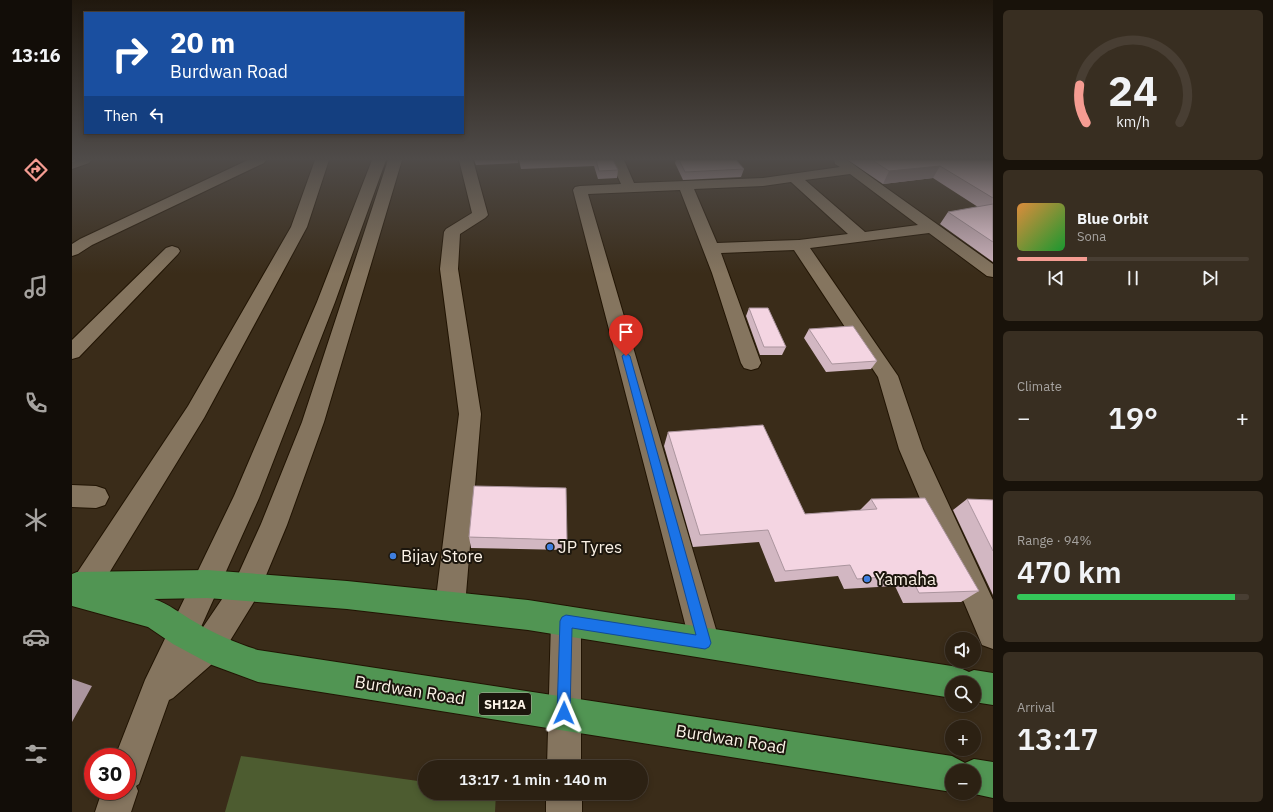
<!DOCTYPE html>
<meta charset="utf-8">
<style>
body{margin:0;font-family:"IBM Plex Sans",sans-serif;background:#382e21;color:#f1f3f6;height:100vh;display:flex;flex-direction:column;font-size:15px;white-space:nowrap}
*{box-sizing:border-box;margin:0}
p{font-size:13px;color:#a6a3a0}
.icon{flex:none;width:22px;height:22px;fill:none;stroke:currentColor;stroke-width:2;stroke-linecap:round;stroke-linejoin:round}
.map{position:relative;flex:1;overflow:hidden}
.panel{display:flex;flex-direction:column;gap:10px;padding:10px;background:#18120a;width:280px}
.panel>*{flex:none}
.guide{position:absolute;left:12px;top:12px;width:380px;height:122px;border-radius:0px;box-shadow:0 2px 6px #0003,0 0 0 1px #483e33;background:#1a4fa0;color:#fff;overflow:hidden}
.fabs{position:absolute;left:873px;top:632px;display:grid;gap:8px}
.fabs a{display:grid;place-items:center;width:36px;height:36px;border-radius:50%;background:#2c2113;box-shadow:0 2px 6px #0003,0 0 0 1px #483e33;font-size:20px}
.speed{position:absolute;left:12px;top:748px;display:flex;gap:8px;font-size:20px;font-weight:700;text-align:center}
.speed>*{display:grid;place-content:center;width:52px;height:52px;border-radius:50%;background:#2c2113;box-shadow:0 2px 6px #0003,0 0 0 1px #483e33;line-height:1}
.speed .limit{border:6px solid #d22;background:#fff;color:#111}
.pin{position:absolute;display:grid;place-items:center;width:34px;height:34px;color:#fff;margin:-41px -17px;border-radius:50% 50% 50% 0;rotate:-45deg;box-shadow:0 0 4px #0007}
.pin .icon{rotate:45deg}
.me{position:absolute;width:44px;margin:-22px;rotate:1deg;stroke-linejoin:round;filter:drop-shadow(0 0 3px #0008)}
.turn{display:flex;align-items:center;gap:14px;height:84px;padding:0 20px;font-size:18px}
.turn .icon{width:52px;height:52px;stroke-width:2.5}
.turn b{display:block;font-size:28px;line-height:34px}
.then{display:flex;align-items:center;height:38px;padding:0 20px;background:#0003;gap:8px;font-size:15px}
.big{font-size:30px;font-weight:600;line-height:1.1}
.panel .widget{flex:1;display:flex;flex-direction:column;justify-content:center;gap:6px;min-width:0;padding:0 14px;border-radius:6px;background:#382e21}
.panel .dial{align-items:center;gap:0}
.dial svg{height:104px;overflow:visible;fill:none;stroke:#483e33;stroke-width:7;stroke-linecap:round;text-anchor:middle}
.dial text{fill:#f1f3f6;stroke:none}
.song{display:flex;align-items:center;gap:12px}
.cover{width:48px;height:48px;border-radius:6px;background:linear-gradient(135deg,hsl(30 70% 55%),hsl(130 70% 35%))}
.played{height:4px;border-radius:2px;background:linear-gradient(90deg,#f59c92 30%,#483e33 30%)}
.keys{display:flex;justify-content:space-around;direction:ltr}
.heat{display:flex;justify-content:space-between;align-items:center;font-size:22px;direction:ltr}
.charge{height:6px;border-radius:3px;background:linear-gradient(90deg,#34c759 94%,#483e33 0)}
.trip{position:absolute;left:346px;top:760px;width:230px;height:40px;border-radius:20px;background:#2c2113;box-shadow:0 2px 6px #0003,0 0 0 1px #483e33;font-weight:600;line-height:40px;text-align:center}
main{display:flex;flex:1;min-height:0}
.tabs{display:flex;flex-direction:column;width:72px;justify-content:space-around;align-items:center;background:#120d08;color:#a6a3a0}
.tabs .icon{width:28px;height:28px}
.tabs .current{color:#f59c92}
.tabs b{font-size:18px;color:#f1f3f6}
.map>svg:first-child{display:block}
.green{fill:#4d5c30}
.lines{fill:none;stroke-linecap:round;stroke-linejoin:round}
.minor-casing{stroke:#211403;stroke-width:2}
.major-casing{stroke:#211403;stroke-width:2}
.minor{fill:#85755f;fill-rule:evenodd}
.major{fill:#519553;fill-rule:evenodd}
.rail{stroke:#e2d9cc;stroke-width:2;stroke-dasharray:3.5 3.5;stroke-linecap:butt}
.wall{fill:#d2b7c2}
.shaded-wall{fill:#ab959e}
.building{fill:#f4d5e2;stroke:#ab959e}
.route{fill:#1a73e8;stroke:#114b97}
.shop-dot{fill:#3f7fe0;stroke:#1c160d;stroke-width:1.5}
.labels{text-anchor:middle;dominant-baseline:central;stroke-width:4;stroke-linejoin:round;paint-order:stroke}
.shield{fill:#1c160d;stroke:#b8b0a5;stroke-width:1}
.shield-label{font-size:13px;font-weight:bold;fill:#fbf2e6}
.near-poi-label{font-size:17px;fill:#fbf2e6;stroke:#1c160d;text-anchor:start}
.near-street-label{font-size:17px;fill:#fbf2e6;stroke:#1c160d}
</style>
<main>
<nav class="tabs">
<b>13:16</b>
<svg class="icon current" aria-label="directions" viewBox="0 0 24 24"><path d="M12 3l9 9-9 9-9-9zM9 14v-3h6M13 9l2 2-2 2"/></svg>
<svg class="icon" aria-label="music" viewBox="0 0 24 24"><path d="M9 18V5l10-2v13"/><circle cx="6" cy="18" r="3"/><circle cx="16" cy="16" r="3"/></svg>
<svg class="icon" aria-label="phone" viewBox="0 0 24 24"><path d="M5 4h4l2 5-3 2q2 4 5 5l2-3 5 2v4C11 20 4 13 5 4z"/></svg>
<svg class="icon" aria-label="climate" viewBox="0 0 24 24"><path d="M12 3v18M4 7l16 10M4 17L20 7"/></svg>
<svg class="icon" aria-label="car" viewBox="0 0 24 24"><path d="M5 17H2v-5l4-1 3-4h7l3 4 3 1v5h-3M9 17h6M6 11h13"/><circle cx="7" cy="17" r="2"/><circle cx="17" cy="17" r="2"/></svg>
<svg class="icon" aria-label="filters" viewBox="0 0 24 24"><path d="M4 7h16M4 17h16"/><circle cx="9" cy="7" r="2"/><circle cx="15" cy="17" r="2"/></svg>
</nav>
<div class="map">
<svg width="921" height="812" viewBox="0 0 921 812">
<rect width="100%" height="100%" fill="#3a2c19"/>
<path class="green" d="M 169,756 L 353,782 L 353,793 L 424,793 L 423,812 L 153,812 Z"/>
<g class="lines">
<g class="minor-casing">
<path id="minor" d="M 0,160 L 19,160 L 17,163 L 0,169 Z
M 176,160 L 194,160 L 192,163 L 20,245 L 6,254 L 0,256 L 0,244 L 8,239 Z
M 243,160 L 257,160 L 235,227 L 132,418 L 23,596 L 13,600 L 3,596 C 0,588 0,584 3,576 L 116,406 L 219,227 Z
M 300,160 L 314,160 L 263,302 L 187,498 L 125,636 L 165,577 L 189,524 L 230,422 L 316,160 L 330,160 L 252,422 L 215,525 L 185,597 L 148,657 L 101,698 L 97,700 L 67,784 L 64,786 L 66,791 L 59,812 L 23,812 L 30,791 L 55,791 L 55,757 L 43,757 L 73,680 L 162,496 L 245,302 Z
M 387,160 L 401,160 L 416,215 L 413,218 L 388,234 L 386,269 L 409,414 L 393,606 L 388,616 L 378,621 L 368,616 L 363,606 L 387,414 L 368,269 L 372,232 L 374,229 L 400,213 Z
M 538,160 L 552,160 L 562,183 L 691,178 L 768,167 L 763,164 L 762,160 L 775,160 L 921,264 L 921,277 L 915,276 L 857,233 L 738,248 L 826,376 L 851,449 L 921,600 L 921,649 L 910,645 L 827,449 L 806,377 L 722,250 L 649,253 L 689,363 L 686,368 L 679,370 L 672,368 L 669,363 L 640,273 L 608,190 L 516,194 L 648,643 L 644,654 L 633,658 L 622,654 L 618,643 L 501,190 L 503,187 L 508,186 L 549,184 ZM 778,174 L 846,225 L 793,232 L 733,180 ZM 719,182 L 776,234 L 727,240 L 645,243 L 622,189 L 691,186 Z
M 100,246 L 106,248 L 108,251 L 106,254 L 7,357 L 0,359 L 0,340 L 94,248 Z
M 0,485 L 24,486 L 33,489 L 37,497 L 33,505 L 24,508 L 0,507 Z
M 494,606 L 505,610 L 509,621 L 509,767 L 475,767 L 479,621 L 483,610 Z
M 474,793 L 510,793 L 510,812 L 474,812 Z"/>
</g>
<g class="major-casing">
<path id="major" d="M 135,570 L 275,581 L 456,600 L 886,667 L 897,672 L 902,670 L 921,673 L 921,705 L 902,702 L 902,683 L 880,683 L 880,698 L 456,630 L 275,609 L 135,598 L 82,599 C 97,604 109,614 123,622 C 143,634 164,643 186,650 L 880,756 L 893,763 L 902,759 L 921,762 L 921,798 L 898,793 L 902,793 L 902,771 L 880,771 L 880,792 L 186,682 L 140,665 L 101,644 L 76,627 L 0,606 L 0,574 L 5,572 Z"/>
</g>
<use href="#minor" class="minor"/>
<use href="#major" class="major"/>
<path class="rail" d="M 0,161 L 3,160"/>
</g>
<path class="wall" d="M 402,160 L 446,160 L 446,163 L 404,165 Z
M 447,160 L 541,160 L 546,170 L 545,178 L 526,179 L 522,166 L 449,169 Z
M 604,160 L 664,160 L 672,169 L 669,177 L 611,180 L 603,163 Z
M 776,160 L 921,160 L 921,262 L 868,224 L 876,212 L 906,207 L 861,178 L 811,184 Z
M 677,308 L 714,347 L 710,355 L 688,355 L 674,316 Z
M 737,329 L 805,361 L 799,369 L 754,372 L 732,338 Z
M 596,432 L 733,514 L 788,510 L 799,499 L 907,591 L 889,602 L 831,603 L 823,586 L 772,589 L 766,576 L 703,582 L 687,542 L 621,547 L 592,446 Z
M 895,499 L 921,500 L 921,595 L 881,510 Z
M 397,537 L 495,540 L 494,550 L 399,548 Z"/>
<path class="shaded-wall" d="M 868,166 L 861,178 L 811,184 L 817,171 Z
M 0,679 L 20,686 L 0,722 Z"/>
<path class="building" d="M 448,160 L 473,160 L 449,161 Z
M 524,160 L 541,160 L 546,170 L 527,171 Z
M 607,160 L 664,160 L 672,169 L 613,172 Z
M 800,160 L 921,160 L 921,198 L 868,166 L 817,171 Z
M 921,204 L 921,242 L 876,212 Z
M 677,308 L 696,308 L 714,347 L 692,347 Z
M 781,326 L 805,361 L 760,364 L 737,329 Z
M 691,425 L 733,514 L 805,509 L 799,499 L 853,498 L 907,591 L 847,593 L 838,575 L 785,579 L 778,565 L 713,571 L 696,530 L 628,535 L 596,432 Z
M 402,486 L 494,488 L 495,540 L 397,537 Z
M 895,499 L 921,500 L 921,551 Z"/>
<linearGradient id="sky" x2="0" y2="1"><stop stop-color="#20180e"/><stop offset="0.58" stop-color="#4f4b49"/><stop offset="1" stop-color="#4f4b49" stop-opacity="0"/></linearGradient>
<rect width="921" height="274" fill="url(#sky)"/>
<path class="route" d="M 554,353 L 558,356 L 639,643 L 637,647 L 633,649 L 500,628 L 498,713 L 496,718 L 492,720 L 487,718 L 485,713 L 488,621 L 490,617 L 494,615 L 624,635 L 550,356 Z"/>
<g class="shop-dot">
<circle cx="478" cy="547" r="4"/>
<circle cx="321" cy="556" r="4"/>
<circle cx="795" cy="579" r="4"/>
</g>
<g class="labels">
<rect class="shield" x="407" y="693" width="52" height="22" rx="3"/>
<g class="shield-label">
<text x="433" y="704">SH12A</text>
</g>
<g class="near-poi-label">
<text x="486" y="547">JP Tyres</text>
<text x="329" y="556">Bijay Store</text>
<text x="803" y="579">Yamaha</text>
</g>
<g class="near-street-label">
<text transform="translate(338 690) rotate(9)">Burdwan Road</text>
<text transform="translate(659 739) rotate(9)">Burdwan Road</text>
</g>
</g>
</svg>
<div class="fabs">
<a><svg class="icon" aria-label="sound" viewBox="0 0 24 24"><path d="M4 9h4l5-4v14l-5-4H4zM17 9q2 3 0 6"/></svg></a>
<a><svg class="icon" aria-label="search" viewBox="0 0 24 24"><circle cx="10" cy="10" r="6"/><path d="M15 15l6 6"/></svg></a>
<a>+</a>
<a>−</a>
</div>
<div class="speed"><div class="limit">30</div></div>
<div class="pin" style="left:554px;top:356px;background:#d93025"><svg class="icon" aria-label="arrive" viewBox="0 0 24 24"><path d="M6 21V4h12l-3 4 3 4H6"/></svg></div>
<svg class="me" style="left:492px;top:713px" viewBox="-20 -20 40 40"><path d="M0-17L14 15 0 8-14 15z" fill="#1a73e8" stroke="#fff" stroke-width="4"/></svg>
<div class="trip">13:17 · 1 min · 140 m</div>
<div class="guide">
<div class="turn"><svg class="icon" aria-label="right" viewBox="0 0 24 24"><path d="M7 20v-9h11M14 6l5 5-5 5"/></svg><div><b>20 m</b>Burdwan Road</div></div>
<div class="then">Then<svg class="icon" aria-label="left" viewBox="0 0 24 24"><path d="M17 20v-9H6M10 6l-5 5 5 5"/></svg></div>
</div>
</div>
<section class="panel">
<div class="widget dial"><svg viewBox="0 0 100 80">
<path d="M14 69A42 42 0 1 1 86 69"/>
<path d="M14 69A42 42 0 0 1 9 40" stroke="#f59c92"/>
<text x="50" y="56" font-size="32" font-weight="700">24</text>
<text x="50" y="72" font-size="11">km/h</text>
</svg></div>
<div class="widget">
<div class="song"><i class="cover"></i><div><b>Blue Orbit</b><p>Sona</p></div></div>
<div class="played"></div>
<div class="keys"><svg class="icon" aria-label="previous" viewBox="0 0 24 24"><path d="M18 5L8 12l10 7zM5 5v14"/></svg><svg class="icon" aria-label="pause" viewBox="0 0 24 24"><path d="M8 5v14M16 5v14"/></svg><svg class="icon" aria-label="next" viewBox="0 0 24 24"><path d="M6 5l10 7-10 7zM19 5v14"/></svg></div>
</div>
<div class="widget"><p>Climate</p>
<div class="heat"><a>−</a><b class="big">19°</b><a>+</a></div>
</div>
<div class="widget"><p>Range · 94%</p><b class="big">470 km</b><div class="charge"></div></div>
<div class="widget"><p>Arrival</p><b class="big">13:17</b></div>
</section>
</main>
